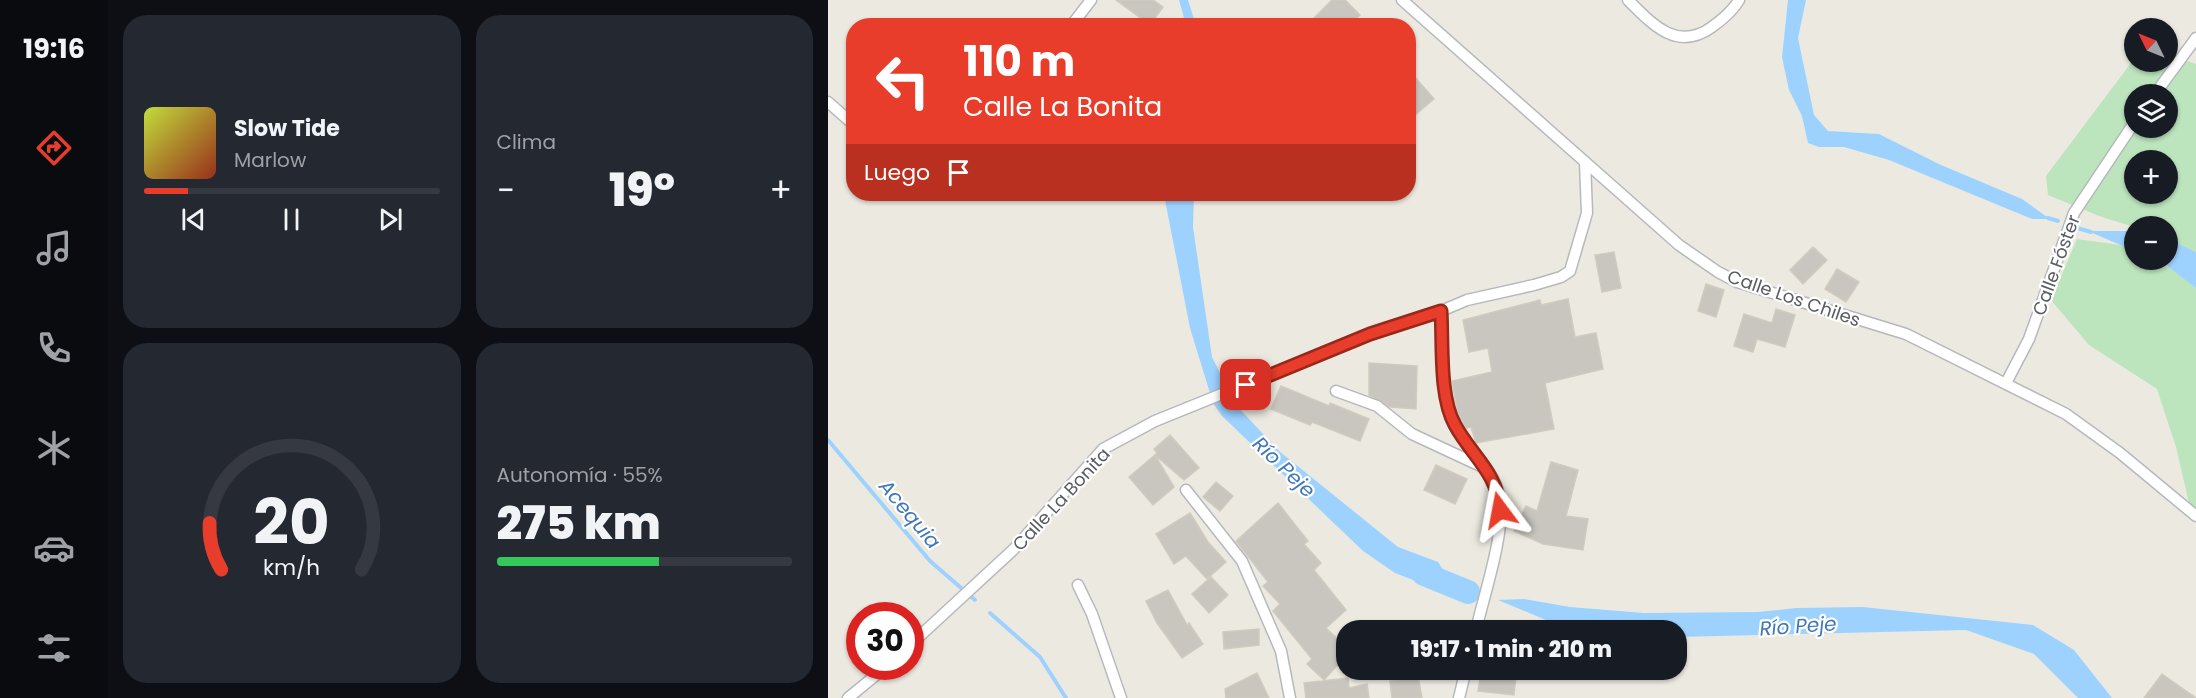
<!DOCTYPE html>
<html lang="es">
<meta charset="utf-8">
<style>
body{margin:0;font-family:Poppins,sans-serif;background:#242831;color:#f1f3f6;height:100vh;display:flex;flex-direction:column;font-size:22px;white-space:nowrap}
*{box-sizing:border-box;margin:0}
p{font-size:20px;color:#9ea1a6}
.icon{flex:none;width:33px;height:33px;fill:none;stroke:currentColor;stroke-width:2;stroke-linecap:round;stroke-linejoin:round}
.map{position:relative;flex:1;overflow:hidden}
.side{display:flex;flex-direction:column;gap:15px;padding:15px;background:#0d0f14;width:720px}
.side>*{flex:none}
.banner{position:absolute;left:18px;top:18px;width:570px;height:183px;border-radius:24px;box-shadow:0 2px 4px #0004;background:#e83d2a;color:#fff;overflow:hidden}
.needle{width:39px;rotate:313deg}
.fabs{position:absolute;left:1296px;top:18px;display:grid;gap:12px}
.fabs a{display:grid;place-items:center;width:54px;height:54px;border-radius:50%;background:#171b24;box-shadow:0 2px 4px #0004;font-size:30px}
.speed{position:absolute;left:18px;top:602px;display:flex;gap:12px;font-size:30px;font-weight:700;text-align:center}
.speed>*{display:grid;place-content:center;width:78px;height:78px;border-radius:50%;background:#171b24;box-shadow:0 2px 4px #0004;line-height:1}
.speed .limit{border:9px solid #d22;background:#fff;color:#111}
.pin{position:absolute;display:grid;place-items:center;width:51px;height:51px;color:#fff;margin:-26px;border-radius:12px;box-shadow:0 3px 9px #0006}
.me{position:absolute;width:66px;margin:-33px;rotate:347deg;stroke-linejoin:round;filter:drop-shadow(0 0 4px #0008)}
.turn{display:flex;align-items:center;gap:21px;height:126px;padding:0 18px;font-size:27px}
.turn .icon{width:78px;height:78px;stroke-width:2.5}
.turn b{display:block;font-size:42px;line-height:51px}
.then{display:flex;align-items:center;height:57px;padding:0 18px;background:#0003;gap:12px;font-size:22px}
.big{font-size:45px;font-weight:800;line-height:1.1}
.side .card{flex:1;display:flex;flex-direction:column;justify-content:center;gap:9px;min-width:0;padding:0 21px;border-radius:24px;background:#242831}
.side .dial{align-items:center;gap:0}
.dial svg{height:156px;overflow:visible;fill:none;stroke:#363941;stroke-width:7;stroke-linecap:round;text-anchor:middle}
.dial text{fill:#f1f3f6;stroke:none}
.song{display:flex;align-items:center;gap:18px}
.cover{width:72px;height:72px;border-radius:9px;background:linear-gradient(135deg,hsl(70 70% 55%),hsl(10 70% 35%))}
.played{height:6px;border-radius:3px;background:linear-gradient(90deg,#e83d2a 15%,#363941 15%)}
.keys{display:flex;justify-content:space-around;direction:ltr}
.heat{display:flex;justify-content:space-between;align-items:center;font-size:33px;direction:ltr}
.charge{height:9px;border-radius:4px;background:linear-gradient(90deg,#34c759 55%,#363941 0)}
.side .tiles{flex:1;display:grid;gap:15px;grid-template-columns:repeat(2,1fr)}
.trip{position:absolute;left:508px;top:620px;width:351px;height:60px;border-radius:24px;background:#171b24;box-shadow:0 2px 4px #0004;font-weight:800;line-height:60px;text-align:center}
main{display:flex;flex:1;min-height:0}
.menu{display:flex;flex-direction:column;width:108px;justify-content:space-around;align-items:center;background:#090b0e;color:#9ea1a6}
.menu .icon{width:42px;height:42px}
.menu .selected{color:#e83d2a}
.menu b{font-size:27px;color:#f1f3f6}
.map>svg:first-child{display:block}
.green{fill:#bce4bd;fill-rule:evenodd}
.water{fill:#9dd2ff}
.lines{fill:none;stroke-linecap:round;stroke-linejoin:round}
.stream{stroke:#9dd2ff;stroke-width:4}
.river{stroke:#9dd2ff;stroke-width:24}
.building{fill:#c9c6bf;stroke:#d0cbbe;stroke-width:1.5}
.street-casing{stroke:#b6b8bd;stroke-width:13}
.street{stroke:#fff;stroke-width:10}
.route-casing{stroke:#97281b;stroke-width:15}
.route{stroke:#e83d2a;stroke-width:10}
.labels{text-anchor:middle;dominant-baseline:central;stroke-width:4.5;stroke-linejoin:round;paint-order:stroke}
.street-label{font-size:18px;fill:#595c61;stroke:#fff}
.water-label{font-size:20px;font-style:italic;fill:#3f77b8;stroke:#fff}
</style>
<main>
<nav class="menu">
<b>19:16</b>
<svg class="icon selected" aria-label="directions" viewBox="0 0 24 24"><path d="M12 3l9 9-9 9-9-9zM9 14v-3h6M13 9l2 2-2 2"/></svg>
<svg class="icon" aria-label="music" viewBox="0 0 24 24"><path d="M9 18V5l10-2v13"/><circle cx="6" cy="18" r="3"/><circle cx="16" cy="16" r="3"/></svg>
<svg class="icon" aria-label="phone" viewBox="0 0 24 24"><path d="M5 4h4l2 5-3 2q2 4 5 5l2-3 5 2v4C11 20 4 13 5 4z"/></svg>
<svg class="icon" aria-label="climate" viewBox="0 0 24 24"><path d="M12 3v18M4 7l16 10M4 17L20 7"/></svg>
<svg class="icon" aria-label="car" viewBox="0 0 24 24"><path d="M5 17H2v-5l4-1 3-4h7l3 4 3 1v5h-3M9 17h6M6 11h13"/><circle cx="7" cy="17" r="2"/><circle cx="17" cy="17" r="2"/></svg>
<svg class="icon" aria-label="filters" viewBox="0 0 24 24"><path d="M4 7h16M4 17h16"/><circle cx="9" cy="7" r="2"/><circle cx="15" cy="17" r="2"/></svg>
</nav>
<section class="side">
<div class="tiles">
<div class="card">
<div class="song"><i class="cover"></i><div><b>Slow Tide</b><p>Marlow</p></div></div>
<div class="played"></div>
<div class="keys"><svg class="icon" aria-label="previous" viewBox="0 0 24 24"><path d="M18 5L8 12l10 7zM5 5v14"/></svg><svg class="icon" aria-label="pause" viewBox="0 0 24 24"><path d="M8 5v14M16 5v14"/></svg><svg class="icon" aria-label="next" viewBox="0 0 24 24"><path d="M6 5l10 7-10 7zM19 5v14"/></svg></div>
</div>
<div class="card"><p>Clima</p>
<div class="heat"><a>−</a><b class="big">19°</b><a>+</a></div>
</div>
<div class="card dial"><svg viewBox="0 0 100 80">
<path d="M14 69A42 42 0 1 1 86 69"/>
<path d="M14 69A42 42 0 0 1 8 45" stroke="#e83d2a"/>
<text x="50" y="56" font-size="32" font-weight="700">20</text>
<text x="50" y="72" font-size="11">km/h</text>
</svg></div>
<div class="card"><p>Autonomía · 55%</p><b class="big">275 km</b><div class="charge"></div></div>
</div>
</section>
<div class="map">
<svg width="1368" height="698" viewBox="0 0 1368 698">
<rect width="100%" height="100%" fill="#eceae0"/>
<path class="green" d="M 1340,55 L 1368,64 L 1368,252 L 1340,239 L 1340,226 L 1306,227 L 1271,216 L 1220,195 L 1218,176 L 1306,59 L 1306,62 L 1340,62 ZM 1306,94 L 1340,94 L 1340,128 L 1306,128 ZM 1306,160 L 1340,160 L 1340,194 L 1306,194 Z
M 1249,239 L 1292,245 L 1306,251 L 1306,260 C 1334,260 1348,269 1368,288 L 1368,507 L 1361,503 L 1348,447 L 1329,389 L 1261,345 L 1223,300 Z"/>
<path class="water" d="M 351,0 L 360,0 L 368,25 L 358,25 Z
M 960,0 L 978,0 L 970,38 L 986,115 L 1000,131 L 1051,134 L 1113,165 L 1194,199 L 1222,219 L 1204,219 L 1061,160 L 1016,147 L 991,147 L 980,143 L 974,116 L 961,90 L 954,57 Z
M 327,194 L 366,194 L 365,227 L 384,357 L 408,405 L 451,451 L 570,547 L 610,562 L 626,587 L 616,592 L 567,573 L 535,551 L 394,416 L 385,403 L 362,328 L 337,200 Z
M 1260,231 L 1306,231 L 1306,251 Z
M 1340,239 L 1368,252 L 1368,288 L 1338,265 L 1327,260 L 1340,260 Z
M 696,599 L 742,607 L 816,613 L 930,612 L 968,608 L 1035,607 L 1205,625 L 1246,650 L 1284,698 L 1250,698 L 1206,654 L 1138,630 L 849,637 L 849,630 L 761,630 L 725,623 L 670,600 Z"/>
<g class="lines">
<path class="stream" d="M 1220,218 L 1230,221
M 1249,228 L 1263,232
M 0,440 L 102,561 L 147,600
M 162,613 L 212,657 L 238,698"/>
<path class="river" d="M 596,574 L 640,592"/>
</g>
<path class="building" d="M 288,0 L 325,0 L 335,7 L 322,25 Z
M 504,0 L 517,0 L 532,15 L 521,26 L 478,26 Z
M 586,76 L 606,99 L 586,116 L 580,109 L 580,81 Z
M 985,247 L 999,260 L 975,284 L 962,270 Z
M 786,252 L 793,288 L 774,292 L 767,255 Z
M 1009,269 L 1031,282 L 1018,302 L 997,289 Z
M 878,284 L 896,290 L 888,317 L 870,311 Z
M 740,299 L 747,337 L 768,333 L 775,369 L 717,383 L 726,429 L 648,443 L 643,427 L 638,428 L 629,411 L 624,381 L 664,372 L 660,348 L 641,352 L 635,320 L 712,300 L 713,305 Z
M 948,309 L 967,315 L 957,347 L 929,339 L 925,352 L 906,346 L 916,314 L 944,323 Z
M 541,363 L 589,366 L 588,409 L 562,407 L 541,395 Z
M 453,386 L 501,406 L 502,403 L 541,419 L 532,441 L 484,422 L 482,425 L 443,409 Z
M 342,435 L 371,468 L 356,480 L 327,455 L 329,453 L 326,449 Z
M 327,455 L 346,487 L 325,505 L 301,477 Z
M 723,462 L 750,470 L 738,516 L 760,519 L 755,550 L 715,544 L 686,531 L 698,506 L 709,511 Z
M 608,465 L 639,479 L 627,504 L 596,490 Z
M 388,482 L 405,496 L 392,511 L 375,497 Z
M 450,503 L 480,541 L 476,544 L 493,563 L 486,570 L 518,610 L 498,628 L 519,648 L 519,655 L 496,680 L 479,664 L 484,659 L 445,611 L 452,604 L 435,586 L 440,582 L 408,541 Z
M 362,513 L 380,542 L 398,562 L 379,579 L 358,556 L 346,564 L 328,534 Z
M 383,577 L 400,595 L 381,613 L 364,594 Z
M 340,590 L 359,625 L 361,623 L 375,644 L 354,658 L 329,623 L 318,601 Z
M 431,629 L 431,645 L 396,649 L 395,632 Z
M 653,672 L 688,676 L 686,695 L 650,691 Z
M 429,673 L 441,698 L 398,698 L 397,689 Z
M 1334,674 L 1368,698 L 1316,698 Z
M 590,676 L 594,698 L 564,698 L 562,681 Z
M 520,678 L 521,688 L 539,684 L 541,698 L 478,698 L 476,683 Z"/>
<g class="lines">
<g class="street-casing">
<path id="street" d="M 574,0 L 851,245 L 890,272 L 909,282 L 1078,334 L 1238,414 L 1292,453 L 1368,516
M 800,0 C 825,25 849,52 884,27 C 895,19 905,11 911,0
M 243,26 L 263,0
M 1327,94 L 1368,38
M 0,102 L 26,125
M 613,311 C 615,345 612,395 627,425 C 639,449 665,467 671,495 C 679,529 656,594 648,630
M 1178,383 L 1201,339 L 1246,213 L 1306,123
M 508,391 L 549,406 L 584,434 L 657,468
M 358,490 L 414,561 L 453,651 L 462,698
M 250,585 L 264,614 L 293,698
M 82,645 L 186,549 L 275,449 L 327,421 L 542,334 L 613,311 L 639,300 L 706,285 L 733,277 L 742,271 L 759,213 L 757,162
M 20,698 L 59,666
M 631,698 L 638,669"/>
</g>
<use href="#street" class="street"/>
</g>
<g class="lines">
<g class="route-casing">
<path id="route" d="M 418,385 L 542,334 L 613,311 C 615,344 611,397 627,425 C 643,455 670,473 672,510"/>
</g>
<use href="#route" class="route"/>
</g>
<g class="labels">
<g class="street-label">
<text transform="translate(1228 265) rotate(-70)">Calle Fóster</text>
<text transform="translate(966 298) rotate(19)">Calle Los Chiles</text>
<text transform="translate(233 499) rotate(-47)">Calle La Bonita</text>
</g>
<g class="water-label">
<text transform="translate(456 467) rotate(44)">Río Peje</text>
<text transform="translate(82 514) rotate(50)">Acequia</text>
<text transform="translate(970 626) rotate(-4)">Río Peje</text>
</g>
</g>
</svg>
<div class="fabs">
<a><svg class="needle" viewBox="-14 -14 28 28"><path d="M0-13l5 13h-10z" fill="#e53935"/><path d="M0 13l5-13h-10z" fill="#9ea1a6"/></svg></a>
<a><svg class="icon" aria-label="layers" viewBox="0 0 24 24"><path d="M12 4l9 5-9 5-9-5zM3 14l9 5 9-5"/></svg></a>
<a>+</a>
<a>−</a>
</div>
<div class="speed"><div class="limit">30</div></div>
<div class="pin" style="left:418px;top:385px;background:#d93025"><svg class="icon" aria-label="arrive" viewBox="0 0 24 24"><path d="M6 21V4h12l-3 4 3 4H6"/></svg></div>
<svg class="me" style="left:672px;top:510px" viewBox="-20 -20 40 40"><path d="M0-17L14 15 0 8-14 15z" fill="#e83d2a" stroke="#fff" stroke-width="4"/></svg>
<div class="trip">19:17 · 1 min · 210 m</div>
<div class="banner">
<div class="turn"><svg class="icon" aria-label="left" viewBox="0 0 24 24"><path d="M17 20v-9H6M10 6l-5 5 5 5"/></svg><div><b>110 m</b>Calle La Bonita</div></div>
<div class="then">Luego<svg class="icon" aria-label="arrive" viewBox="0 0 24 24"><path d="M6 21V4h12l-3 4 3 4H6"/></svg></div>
</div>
</div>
</main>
